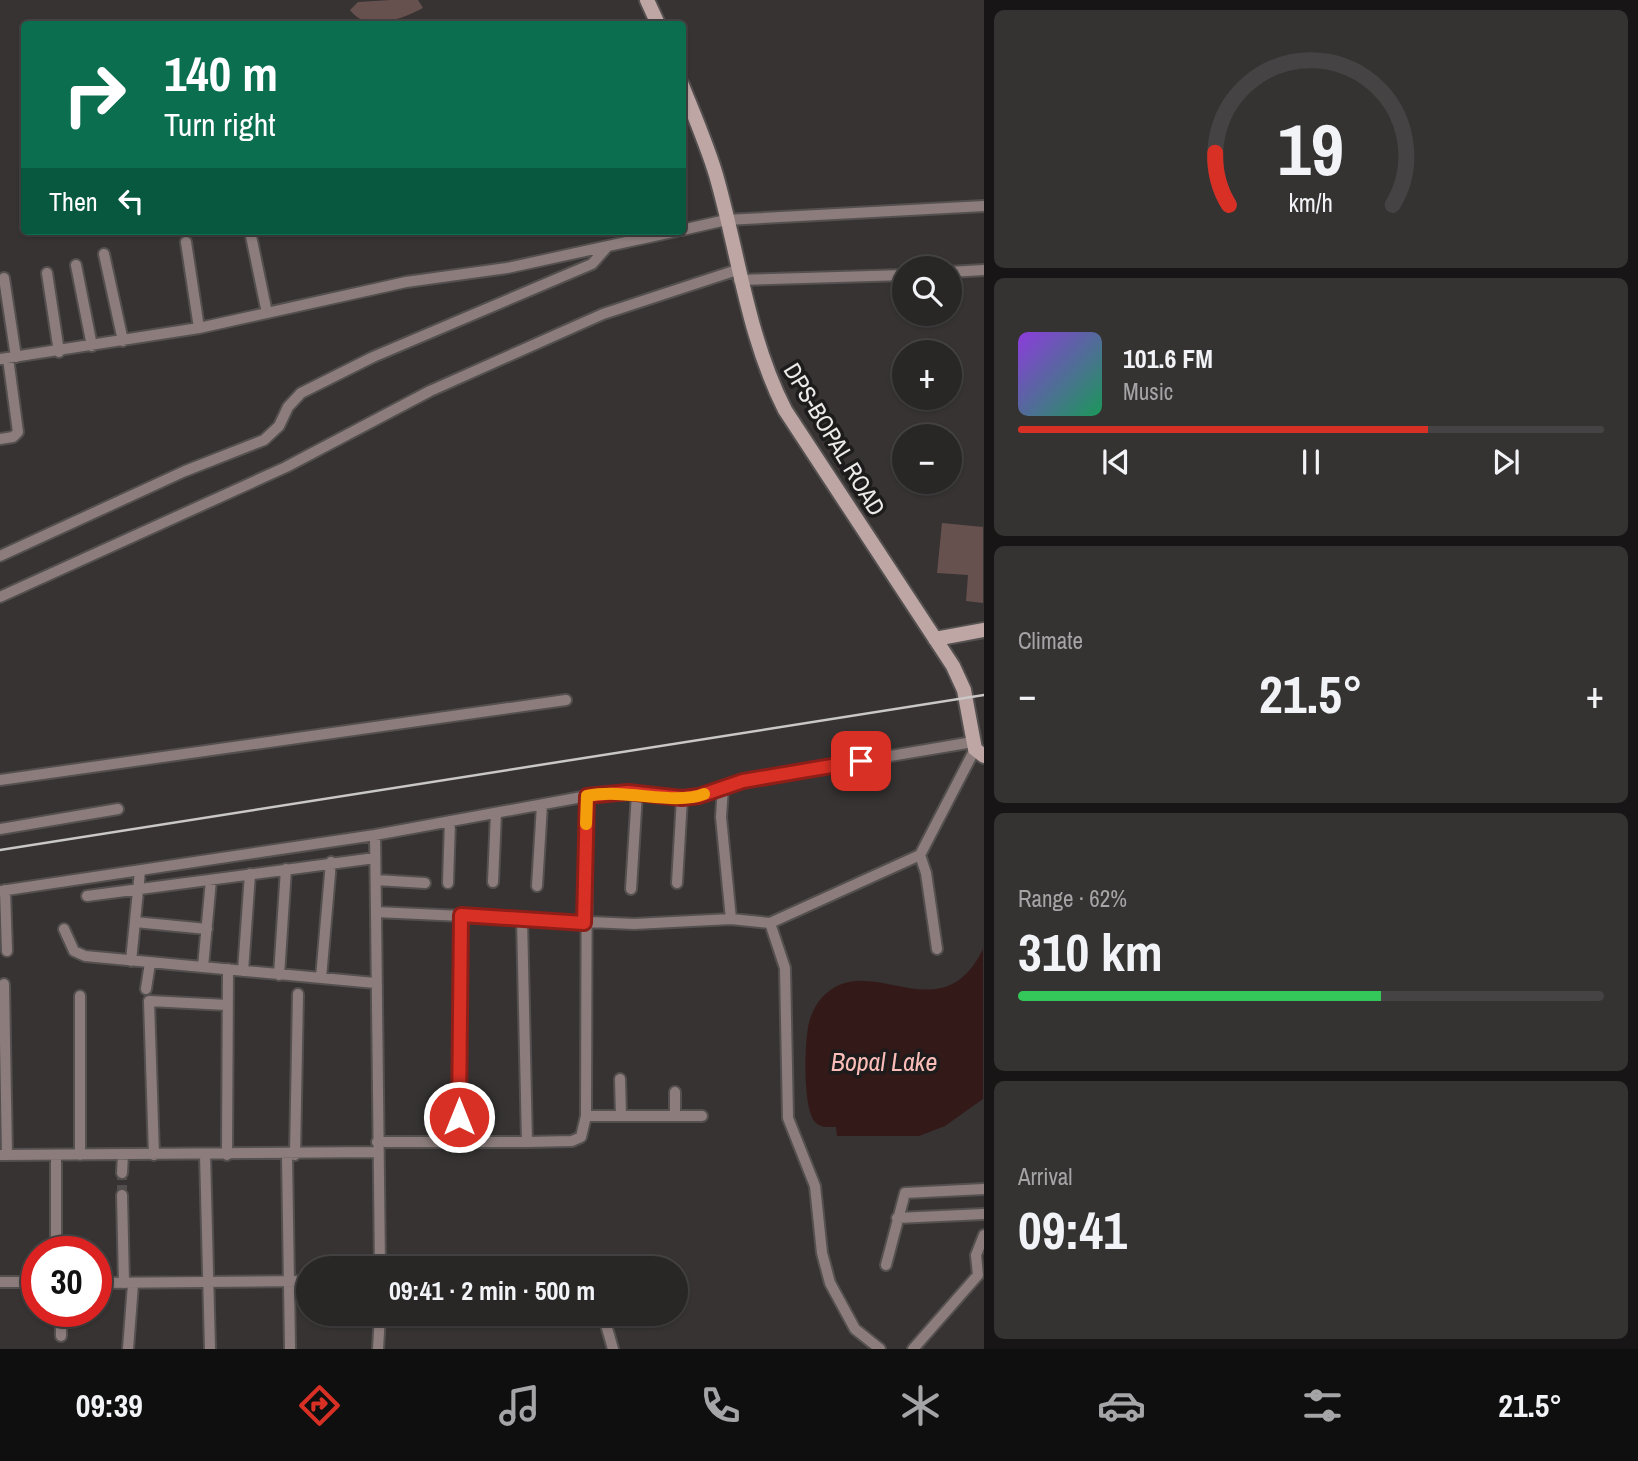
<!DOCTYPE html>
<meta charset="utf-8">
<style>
body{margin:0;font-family:"Archivo Narrow",sans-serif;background:#353232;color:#f1f3f6;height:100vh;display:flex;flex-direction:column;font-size:26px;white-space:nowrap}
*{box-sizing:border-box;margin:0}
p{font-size:23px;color:#a5a5a7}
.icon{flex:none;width:38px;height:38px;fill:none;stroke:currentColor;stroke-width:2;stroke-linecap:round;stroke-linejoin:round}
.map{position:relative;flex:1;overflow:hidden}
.side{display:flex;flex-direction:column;gap:10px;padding:10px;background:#171515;width:654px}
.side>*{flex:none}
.hud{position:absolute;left:21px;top:21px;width:665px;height:214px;border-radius:7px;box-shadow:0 2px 5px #0004,0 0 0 2px #454343;background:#0b6e4f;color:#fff;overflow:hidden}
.tools{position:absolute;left:892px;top:256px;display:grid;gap:14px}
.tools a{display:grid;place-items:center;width:70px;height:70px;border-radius:50%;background:#292626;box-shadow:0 2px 5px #0004,0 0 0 2px #454343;font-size:35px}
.speed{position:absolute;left:21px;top:1236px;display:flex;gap:14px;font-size:35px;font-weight:700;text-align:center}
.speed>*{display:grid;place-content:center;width:91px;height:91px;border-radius:50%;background:#292626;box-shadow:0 2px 5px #0004,0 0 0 2px #454343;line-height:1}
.speed .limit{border:10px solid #d22;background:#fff;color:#111}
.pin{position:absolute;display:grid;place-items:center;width:60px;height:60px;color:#fff;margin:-30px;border-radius:14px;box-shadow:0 4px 10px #0006}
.me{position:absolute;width:77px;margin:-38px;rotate:0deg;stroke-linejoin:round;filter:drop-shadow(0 0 5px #0008)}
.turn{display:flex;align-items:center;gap:24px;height:147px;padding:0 28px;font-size:32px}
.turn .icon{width:91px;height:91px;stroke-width:2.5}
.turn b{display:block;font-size:49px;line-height:60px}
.then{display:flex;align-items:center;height:66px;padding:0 28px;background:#0003;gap:14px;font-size:26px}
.big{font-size:52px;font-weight:700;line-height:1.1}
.side .tile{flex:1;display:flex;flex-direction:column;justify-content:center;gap:10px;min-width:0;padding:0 24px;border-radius:10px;background:#353232}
.side .dial{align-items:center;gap:0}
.dial svg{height:182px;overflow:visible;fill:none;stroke:#454343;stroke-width:7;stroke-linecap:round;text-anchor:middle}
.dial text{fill:#f1f3f6;stroke:none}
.song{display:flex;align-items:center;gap:21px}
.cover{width:84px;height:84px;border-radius:10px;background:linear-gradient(135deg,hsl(270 70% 55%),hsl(150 70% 35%))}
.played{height:7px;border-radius:4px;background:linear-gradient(90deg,#d93025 70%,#454343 70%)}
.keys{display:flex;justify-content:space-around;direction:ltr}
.heat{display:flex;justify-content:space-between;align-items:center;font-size:38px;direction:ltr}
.charge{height:10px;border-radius:5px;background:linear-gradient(90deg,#34c759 62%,#454343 0)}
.trip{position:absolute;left:296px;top:1256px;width:392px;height:70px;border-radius:35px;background:#292626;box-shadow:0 2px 5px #0004,0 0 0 2px #454343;font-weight:700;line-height:70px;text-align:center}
.tab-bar{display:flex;height:112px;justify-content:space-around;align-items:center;background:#100f0f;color:#a5a5a7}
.tab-bar .icon{width:49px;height:49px}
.tab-bar .active{color:#d93025}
.tab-bar b{font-size:32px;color:#f1f3f6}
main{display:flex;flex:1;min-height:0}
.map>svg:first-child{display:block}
.green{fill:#67514f}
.water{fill:#331a18}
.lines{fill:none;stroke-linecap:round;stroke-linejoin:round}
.street-tunnel{stroke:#524e4e;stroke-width:10;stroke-dasharray:10 5;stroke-linecap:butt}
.street-casing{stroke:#545050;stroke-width:14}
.secondary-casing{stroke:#545050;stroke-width:18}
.street{stroke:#8c7d7c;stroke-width:10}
.secondary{stroke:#bda6a4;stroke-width:14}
.rail{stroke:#cac7c7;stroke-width:2.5}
.route-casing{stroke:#8d1f18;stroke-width:18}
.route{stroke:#d93025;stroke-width:12}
.slow{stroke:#f59e0b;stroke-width:12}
.labels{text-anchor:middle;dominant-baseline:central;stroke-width:7;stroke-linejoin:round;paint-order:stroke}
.street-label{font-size:24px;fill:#edeaea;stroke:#1d1b1b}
.water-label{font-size:26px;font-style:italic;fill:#fabdb8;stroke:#1d1b1b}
</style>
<main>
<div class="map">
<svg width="984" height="1349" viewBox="0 0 984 1349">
<rect width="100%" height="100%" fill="#373333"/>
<path class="green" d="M 391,0 L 418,0 L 423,8 C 402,19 367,33 350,10 L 358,2 Z
M 942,523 L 983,527 L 983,603 L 966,601 L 968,575 L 937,573 Z"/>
<path class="water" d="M 983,949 L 983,1099 L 945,1126 L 919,1136 L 837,1136 L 836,1127 C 829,1127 822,1128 816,1123 C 802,1112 804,1036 810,1019 C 814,1007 821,996 832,989 C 878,958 943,1031 983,949 Z"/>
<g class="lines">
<path class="street-tunnel" d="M 122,1195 L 122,1173"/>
<g class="street-casing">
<path id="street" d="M 682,230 L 726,220 L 984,206
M 250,231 L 267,313
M 186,242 L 199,328
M 104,254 L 123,341
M 76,265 L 92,346
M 950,272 L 984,270
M 47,273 L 59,352
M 4,278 L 16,357
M 739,280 L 905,275
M 0,359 L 199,328 L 406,282 L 507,268 L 677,231
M 0,439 L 13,437 L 18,432 L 8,358
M 0,556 L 185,471 L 264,440 L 279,426 L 288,407 L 301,393 L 373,357 L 592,264 L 607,247
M 0,597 L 286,467 L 430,391 L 603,314 L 737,270
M 0,780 L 566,700
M 0,829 L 118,809
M 375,835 L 376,912
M 920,855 L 926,873 L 937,949
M 376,880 L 425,883
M 493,882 L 496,813
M 448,883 L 450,821
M 677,883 L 682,798
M 537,886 L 542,805
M 631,889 L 637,793
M 5,890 L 7,951
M 0,891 L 375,835 L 609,792 L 682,798 L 699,796 L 723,787
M 87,896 L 375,858
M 522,919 L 527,1142
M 731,919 L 721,817 L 723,787 L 743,781 L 973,742
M 135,922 L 207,929
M 770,923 L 785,968 L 788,1118 L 815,1186 L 822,1253 L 830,1283 L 855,1329 L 880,1349
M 64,929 L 74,951 L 85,956 L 375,983
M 131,961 L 140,871
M 203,967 L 211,880
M 243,971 L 250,874
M 279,975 L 286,869
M 321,978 L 331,862
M 4,984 L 7,1155
M 146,989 L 150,963
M 80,996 L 80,1155
M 620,1079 L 621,1116
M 586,1116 L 702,1116
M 675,1116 L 675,1092
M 377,1142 L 527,1142 L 572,1141 L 581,1137 L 586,1116 L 587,796
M 459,1142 L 461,914
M 205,1154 L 210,1349
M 0,1155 L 377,1152
M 154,1155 L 149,1001 L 227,1005
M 227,1155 L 228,969
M 287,1155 L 290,1349
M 295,1155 L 298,994
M 56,1156 L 56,1251
M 122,1173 L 123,1154
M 122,1195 L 124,1283
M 897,1218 L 984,1214
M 886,1265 L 905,1193 L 984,1189
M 380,1269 L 376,912 L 634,924 L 731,919 L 770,923 L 920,855 L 975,749
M 0,1282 L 37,1282
M 96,1283 L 308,1281
M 61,1311 L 61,1336
M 603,1314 L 613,1349
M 128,1349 L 133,1284
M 378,1349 L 380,1314
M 913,1349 L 978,1275 L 976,1255 L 984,1235"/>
</g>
<g class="secondary-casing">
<path id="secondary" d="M 647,0 L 658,24
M 682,85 C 694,115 707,145 716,175 C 739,255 747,335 785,410 L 953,666 L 964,690 L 975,749 L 984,756
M 935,639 L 984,630"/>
</g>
<use href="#street" class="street"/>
<use href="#secondary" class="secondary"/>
<path class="rail" d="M 0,850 L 984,695"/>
</g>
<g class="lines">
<g class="route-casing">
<path id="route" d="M 459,1117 L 461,915 L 584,923 L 587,796 L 628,792 L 682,798 L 699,796 L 743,781 L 861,761"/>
</g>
<use href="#route" class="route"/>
<path class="slow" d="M 586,824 L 587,796 C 626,788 673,806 704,794"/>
</g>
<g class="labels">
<g class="street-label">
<text transform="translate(835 439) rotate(59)">DPS-BOPAL ROAD</text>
</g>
<g class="water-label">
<text x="884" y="1061">Bopal Lake</text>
</g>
</g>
</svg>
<div class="tools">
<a><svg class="icon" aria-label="search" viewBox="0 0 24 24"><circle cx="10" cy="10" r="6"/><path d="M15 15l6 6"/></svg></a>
<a>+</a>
<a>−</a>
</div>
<div class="speed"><div class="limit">30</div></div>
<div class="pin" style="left:861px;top:761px;background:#d93025"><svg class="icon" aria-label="arrive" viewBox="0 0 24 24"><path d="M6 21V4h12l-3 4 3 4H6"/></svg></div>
<svg class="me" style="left:459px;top:1117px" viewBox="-20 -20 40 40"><circle r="17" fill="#d93025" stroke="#fff" stroke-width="3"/><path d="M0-11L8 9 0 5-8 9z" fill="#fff"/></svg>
<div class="trip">09:41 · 2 min · 500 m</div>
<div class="hud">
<div class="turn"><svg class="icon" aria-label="right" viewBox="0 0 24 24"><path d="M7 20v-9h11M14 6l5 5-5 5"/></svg><div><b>140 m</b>Turn right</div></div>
<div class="then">Then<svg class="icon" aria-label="left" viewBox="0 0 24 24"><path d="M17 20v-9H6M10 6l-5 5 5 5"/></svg></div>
</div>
</div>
<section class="side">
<div class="tile dial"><svg viewBox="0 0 100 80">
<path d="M14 69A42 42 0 1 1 86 69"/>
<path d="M14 69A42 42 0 0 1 8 46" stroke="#d93025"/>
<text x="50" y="56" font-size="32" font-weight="700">19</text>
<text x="50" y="72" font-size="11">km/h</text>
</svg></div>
<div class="tile">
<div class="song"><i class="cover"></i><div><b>101.6 FM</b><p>Music</p></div></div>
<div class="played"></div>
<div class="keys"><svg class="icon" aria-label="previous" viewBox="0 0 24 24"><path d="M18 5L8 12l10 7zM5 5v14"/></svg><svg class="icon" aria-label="pause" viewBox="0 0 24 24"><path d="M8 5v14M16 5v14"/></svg><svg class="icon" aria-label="next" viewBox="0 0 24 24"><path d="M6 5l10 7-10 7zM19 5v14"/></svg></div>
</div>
<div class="tile"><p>Climate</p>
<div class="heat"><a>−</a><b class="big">21.5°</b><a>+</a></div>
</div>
<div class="tile"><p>Range · 62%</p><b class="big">310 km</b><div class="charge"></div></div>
<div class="tile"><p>Arrival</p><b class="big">09:41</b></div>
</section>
</main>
<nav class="tab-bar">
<b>09:39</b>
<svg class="icon active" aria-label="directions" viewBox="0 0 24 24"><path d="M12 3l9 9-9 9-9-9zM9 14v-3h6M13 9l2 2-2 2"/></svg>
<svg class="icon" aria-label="music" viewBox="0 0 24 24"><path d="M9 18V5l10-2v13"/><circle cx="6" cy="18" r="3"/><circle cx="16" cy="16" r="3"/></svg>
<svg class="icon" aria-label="phone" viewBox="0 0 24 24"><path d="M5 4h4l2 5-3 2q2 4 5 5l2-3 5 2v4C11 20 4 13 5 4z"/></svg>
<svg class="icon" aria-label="climate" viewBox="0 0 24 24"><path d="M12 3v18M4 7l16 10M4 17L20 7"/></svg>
<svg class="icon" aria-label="car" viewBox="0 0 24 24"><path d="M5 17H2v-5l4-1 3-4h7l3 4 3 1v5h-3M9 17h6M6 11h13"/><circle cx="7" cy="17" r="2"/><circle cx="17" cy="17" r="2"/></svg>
<svg class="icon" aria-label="filters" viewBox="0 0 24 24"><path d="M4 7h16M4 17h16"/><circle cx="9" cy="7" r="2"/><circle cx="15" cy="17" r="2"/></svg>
<b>21.5°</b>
</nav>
